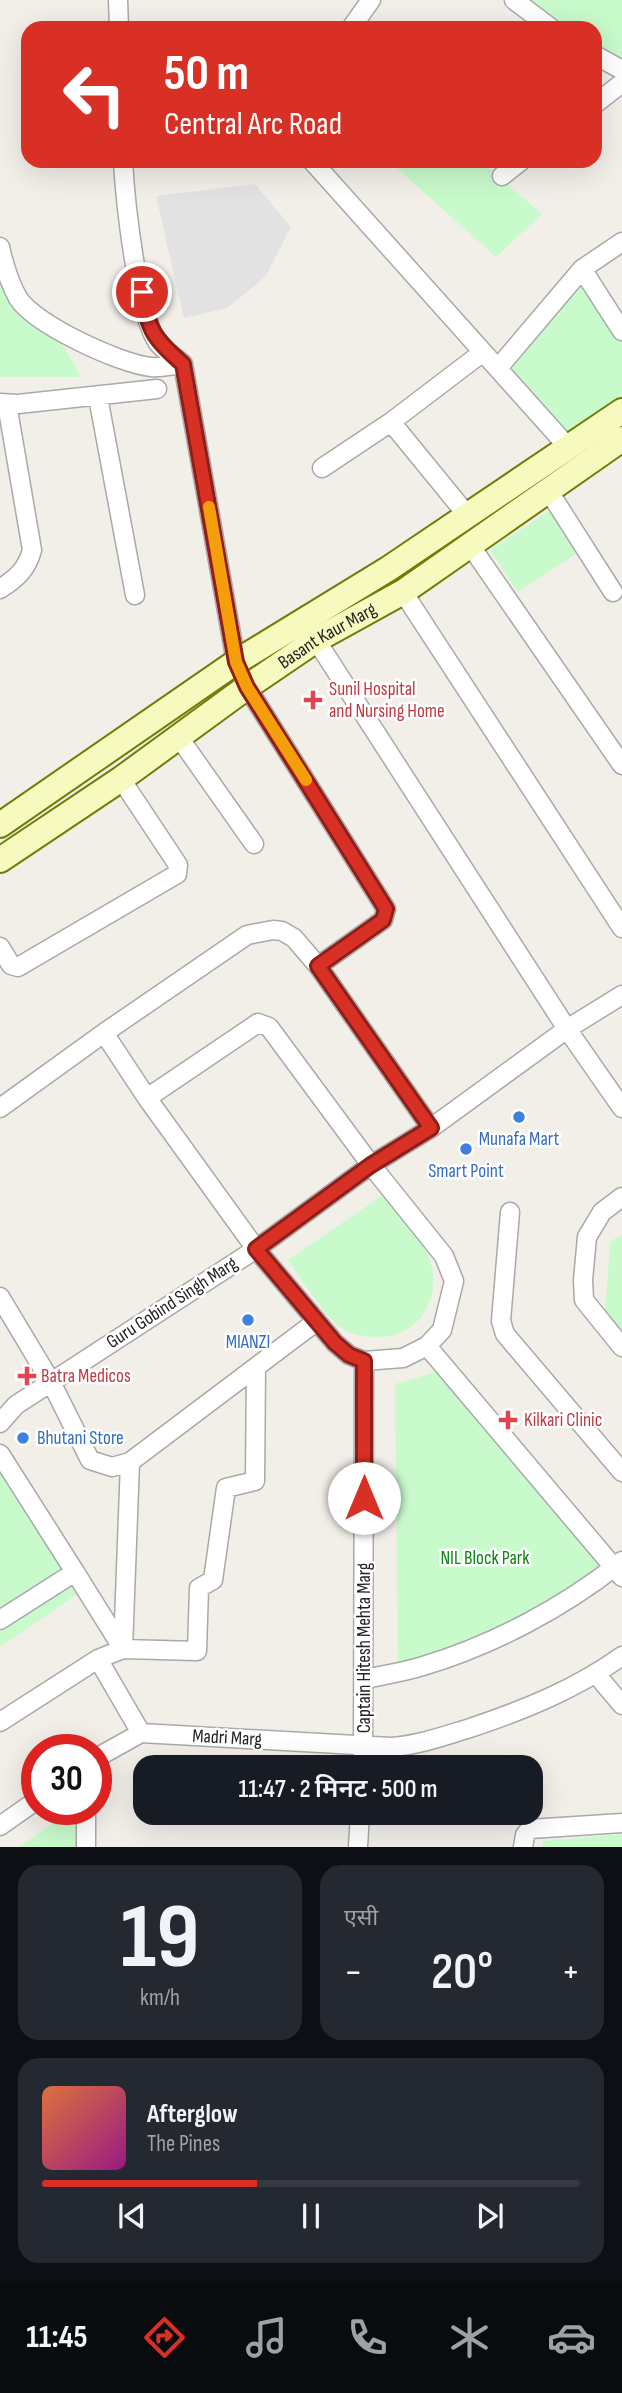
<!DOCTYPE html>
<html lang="hi">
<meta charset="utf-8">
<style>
body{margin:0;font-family:"Sofia Sans Condensed","Noto Sans Devanagari",sans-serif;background:#242831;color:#f1f3f6;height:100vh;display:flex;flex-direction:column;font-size:26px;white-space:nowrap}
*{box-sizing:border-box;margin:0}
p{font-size:23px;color:#9ea1a6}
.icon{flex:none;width:38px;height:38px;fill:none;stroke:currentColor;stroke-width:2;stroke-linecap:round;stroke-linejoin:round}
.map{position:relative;height:1847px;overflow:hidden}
.sheet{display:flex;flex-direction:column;gap:18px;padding:18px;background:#0d0f14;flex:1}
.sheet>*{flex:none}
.hud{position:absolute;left:21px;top:21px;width:581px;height:147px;border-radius:21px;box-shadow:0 7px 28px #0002;background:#d93025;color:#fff;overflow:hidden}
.speed{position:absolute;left:21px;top:1734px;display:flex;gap:14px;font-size:35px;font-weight:700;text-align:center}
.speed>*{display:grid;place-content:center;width:91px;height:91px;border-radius:50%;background:#171b24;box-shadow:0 7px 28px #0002;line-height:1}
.speed .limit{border:10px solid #d22;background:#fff;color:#111}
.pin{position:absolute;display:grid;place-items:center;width:60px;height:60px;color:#fff;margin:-30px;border:4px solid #fff;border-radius:50%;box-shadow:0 2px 7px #0007}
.me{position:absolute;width:77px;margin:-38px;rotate:0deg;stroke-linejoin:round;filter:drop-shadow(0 0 5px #0008)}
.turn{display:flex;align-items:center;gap:24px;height:147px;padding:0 28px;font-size:32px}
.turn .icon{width:91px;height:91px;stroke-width:2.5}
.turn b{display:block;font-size:49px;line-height:60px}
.big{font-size:52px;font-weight:600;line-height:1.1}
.sheet .tile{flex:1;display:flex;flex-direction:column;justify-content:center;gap:10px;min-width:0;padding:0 24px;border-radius:21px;background:#242831}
.sheet .dial{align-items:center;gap:0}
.dial b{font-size:91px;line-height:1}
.song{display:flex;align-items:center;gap:21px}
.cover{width:84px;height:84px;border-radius:10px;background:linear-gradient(135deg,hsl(20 70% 55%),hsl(310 70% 35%))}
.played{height:7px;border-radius:4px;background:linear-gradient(90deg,#d93025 40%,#363941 40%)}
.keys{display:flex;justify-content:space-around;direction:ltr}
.heat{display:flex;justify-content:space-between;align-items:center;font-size:38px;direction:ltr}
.sheet .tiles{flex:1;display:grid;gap:18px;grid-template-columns:1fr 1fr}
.tile:last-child{grid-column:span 2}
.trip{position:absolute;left:133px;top:1755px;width:410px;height:70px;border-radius:21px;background:#171b24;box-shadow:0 7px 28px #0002;font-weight:600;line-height:70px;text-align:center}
.tabs{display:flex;height:112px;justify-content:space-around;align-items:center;background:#090b0e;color:#9ea1a6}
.tabs .icon{width:49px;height:49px}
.tabs .on{color:#d93025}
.tabs b{font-size:32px;color:#f1f3f6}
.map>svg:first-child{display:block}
.park{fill:#c8facc}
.parking{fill:#e2e2e2}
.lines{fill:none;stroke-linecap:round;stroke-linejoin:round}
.minor-casing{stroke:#a9a9a9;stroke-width:21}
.secondary-casing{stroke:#707d05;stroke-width:28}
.minor{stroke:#fff;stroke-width:18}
.secondary{stroke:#f7fabf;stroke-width:24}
.route-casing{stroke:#8d1f18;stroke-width:18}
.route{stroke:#d93025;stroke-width:12}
.slow{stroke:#f59e0b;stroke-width:12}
.health-dot{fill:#e0444e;stroke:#fff;stroke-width:2.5}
.shop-dot{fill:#3f7fe0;stroke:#fff;stroke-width:2.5}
.labels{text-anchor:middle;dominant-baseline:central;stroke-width:5;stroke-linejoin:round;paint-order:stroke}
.street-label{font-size:19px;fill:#222;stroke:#fff}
.health-label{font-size:19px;fill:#be3a42;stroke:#fff;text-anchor:start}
.shop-label{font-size:19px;fill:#366cbe;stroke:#fff}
.park-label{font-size:19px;fill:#0c8416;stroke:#fff}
</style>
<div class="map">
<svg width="622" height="1847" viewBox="0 0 622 1847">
<rect width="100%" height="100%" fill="#f2efe9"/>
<path class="park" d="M 515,0 L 622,0 L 622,70 L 595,54 L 595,28 L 556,28 Z
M 389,161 L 480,161 L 542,214 L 496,257 Z
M 582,269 L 622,331 L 622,410 L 568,447 L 498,368 Z
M 0,283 L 10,305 L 63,345 L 81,377 L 0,377 Z
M 552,509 L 580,551 L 518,592 L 490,550 Z
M 383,1195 C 393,1208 427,1247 430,1260 C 444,1304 412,1345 365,1336 C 355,1335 344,1331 336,1324 C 321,1310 301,1278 288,1260 Z
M 622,1234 L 622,1333 L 605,1314 L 610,1242 Z
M 436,1372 L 617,1576 L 521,1639 L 398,1674 L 395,1384 Z
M 0,1452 L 92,1584 L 0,1647 Z
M 72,1810 L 81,1810 L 80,1847 L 19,1847 Z
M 622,1834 L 622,1847 L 543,1847 L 543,1841 Z"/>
<path class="parking" d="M 255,184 L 291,227 L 265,277 L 227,308 L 184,318 L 156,196 Z"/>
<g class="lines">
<g class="minor-casing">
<path id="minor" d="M 118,0 L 119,28
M 514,0 L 551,28
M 351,28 L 371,0
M 595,55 L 622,70
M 595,104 L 622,83
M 123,161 C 125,199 137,314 158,343 C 164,351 176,357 183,364 L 236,662 L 247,687 L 386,909 L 383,920 L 318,966
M 312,161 L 568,447
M 502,176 L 521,161
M 0,247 C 4,265 9,282 18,298 C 34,324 120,364 151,367 C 161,368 173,365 183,364
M 582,269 L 622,331
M 498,368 L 582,269 L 622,242
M 98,397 L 135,595
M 0,403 L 18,404 L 157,389
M 391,422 L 467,515
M 322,468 L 391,422 L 483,352
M 548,490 L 613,592
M 470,545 L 622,765
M 0,589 C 17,578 27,569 32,550 L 7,404
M 403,592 L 622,928
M 316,640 L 567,1029 L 622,1108
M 178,736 L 254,844
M 0,947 L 11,965 L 18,967 L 177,874 L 178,865 L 121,779
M 258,1023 L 269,1027 L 371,1165 L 444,1256 L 454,1281 L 442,1330 L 427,1346 L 403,1358 L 364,1361 L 349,1355 L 335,1343 L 256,1249 L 147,1098 Z
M 147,1098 L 104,1033 L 247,935 L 273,930 L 282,931 L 294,938 L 318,966 L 431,1128
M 0,1108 L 104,1033
M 622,1197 L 602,1212 L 587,1237 L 583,1280 L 584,1300 L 622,1347
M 510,1212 L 501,1321 L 505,1334 L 622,1472
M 0,1297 L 51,1382 L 90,1460 L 112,1467 L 130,1462 L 317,1321
M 427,1346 L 622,1577
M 0,1423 L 16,1405 L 256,1249 L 371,1165 L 431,1128 L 567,1029 L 622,995
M 0,1454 L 75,1572 L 0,1620
M 130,1462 L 123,1649 L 197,1651 L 199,1588 L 213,1580 L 226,1488 L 255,1481 L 256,1367
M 98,1659 L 141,1733
M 596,1674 L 622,1705
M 365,1679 C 384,1675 404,1672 423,1666 C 493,1645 565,1607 622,1561
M 0,1722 L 98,1659 L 123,1649 L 75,1572
M 96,1758 L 141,1733 L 391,1747 C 419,1745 444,1736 470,1728 C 524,1710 576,1689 622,1656
M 363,1768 L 364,1361
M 86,1810 L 86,1847
M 0,1826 L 37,1800
M 358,1847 L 360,1813
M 523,1847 L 525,1835 L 530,1829 L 622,1823"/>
</g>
<g class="secondary-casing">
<g id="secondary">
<path d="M 0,825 L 236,662 L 388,569 L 622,411"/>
<path id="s1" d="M 0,860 L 121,779 L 247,687 L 316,640 L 403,592 L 622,439"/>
</g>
</g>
<use href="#minor" class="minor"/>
<use href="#secondary" class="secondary"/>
</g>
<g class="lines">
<g class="route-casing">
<path id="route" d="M 142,292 C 148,330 154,339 183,364 L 236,662 L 247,687 L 386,909 L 383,920 L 318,966 L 431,1128 L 371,1165 L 256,1249 L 335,1343 L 349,1355 L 364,1361 L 364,1498"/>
</g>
<use href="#route" class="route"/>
<path class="slow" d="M 209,507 L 236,662 L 247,687 L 306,780"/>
</g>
<g class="health-dot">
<path d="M309.5 689.5h7v7h7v7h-7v7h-7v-7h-7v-7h7z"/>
<path d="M23.5 1365.5h7v7h7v7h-7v7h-7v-7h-7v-7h7z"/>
<path d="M504.5 1409.5h7v7h7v7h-7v7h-7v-7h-7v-7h7z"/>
</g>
<g class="shop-dot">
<circle cx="519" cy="1117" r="7"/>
<circle cx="466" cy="1149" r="7"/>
<circle cx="248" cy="1320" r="7"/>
<circle cx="23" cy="1438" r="7"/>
</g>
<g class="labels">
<g class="street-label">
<text stroke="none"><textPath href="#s1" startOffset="397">Basant Kaur Marg</textPath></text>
<text transform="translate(172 1303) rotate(-33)">Guru Gobind Singh Marg</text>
<text transform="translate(364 1648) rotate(-90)">Captain Hitesh Mehta Marg</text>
<text transform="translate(227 1738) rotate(3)">Madri Marg</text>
</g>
<g class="health-label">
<text x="329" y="689">Sunil Hospital<tspan x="329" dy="22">and Nursing Home</tspan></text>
<text x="41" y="1376">Batra Medicos</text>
<text x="524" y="1420">Kilkari Clinic</text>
</g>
<g class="shop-label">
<text x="519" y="1139">Munafa Mart</text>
<text x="466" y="1171">Smart Point</text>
<text x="248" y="1342">MIANZI</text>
<text x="37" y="1438" text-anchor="start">Bhutani Store</text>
</g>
<g class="park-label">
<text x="485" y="1558">NIL Block Park</text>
</g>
</g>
</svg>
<div class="speed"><div class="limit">30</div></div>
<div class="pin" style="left:142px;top:292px;background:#d93025"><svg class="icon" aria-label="arrive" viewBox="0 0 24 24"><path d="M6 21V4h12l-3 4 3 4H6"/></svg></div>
<svg class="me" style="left:364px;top:1498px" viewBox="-20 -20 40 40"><circle r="19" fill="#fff"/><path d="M0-13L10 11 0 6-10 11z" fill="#d93025"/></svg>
<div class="trip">11:47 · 2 मिनट · 500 m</div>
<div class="hud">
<div class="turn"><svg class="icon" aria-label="left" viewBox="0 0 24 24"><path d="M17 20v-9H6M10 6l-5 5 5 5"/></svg><div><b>50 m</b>Central Arc Road</div></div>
</div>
</div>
<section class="sheet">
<div class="tiles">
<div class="tile dial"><b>19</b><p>km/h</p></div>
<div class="tile"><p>एसी</p>
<div class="heat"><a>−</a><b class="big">20°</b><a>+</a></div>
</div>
<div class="tile">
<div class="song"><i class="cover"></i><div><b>Afterglow</b><p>The Pines</p></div></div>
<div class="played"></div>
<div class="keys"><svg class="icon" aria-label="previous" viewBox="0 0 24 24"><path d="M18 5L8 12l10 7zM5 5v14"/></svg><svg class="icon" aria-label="pause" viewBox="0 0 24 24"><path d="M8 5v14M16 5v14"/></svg><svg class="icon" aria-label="next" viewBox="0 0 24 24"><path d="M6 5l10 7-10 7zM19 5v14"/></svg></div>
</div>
</div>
</section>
<nav class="tabs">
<b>11:45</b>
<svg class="icon on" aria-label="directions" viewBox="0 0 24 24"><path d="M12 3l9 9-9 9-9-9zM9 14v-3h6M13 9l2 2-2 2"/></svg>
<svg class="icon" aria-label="music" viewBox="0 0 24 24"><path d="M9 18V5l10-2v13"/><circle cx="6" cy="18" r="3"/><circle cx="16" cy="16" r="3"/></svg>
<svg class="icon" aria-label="phone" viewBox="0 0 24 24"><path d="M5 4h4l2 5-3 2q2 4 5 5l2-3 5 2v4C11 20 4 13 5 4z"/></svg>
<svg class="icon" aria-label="climate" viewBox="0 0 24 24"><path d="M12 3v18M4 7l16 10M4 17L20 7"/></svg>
<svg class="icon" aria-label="car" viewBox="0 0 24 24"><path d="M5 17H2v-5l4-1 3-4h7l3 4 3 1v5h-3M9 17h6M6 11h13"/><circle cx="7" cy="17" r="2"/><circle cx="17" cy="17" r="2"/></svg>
</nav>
